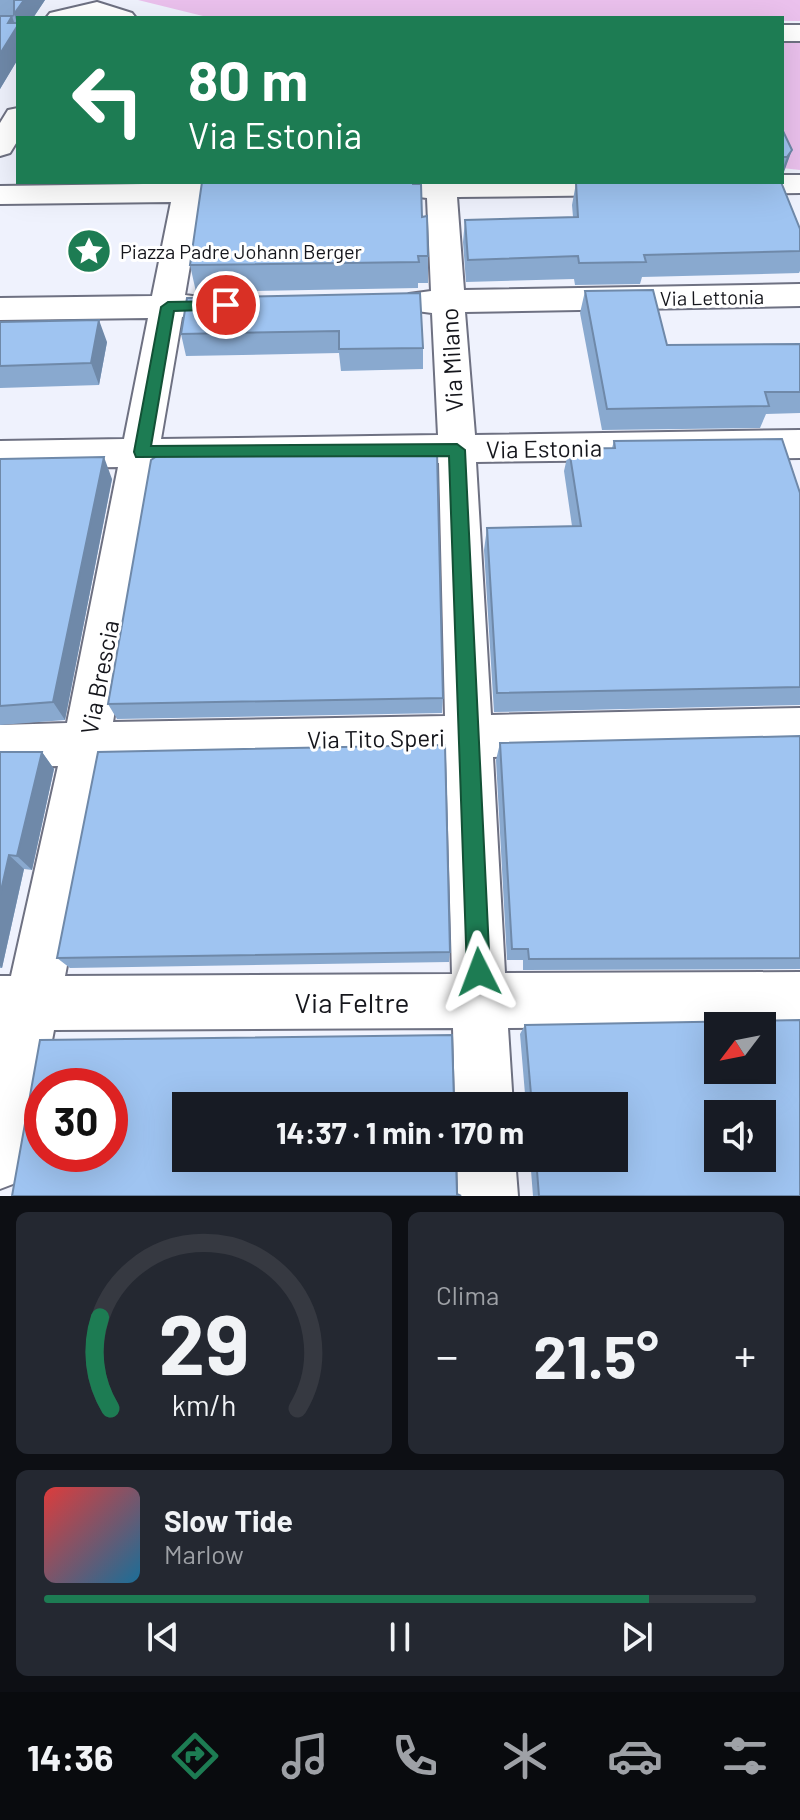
<!DOCTYPE html>
<html lang="it">
<meta charset="utf-8">
<style>
body{margin:0;font-family:Barlow,sans-serif;background:#242831;color:#f1f3f6;height:100vh;display:flex;flex-direction:column;font-size:30px;white-space:nowrap}
*{box-sizing:border-box;margin:0}
p{font-size:26px;color:#9ea1a6}
.icon{flex:none;width:44px;height:44px;fill:none;stroke:currentColor;stroke-width:2;stroke-linecap:round;stroke-linejoin:round}
.map{position:relative;height:1196px;overflow:hidden}
.side{display:flex;flex-direction:column;gap:16px;padding:16px;background:#0d0f14;flex:1}
.side>*{flex:none}
.guide{position:absolute;left:16px;top:16px;width:768px;height:168px;border-radius:0px;box-shadow:0 8px 32px #0002;background:#1d7c53;color:#fff;overflow:hidden}
.needle{width:52px;rotate:238deg}
.controls{position:absolute;left:704px;top:1012px;display:grid;gap:16px}
.controls a{display:grid;place-items:center;width:72px;height:72px;border-radius:0px;background:#171b24;box-shadow:0 8px 32px #0002;font-size:40px}
.speed{position:absolute;left:24px;top:1068px;display:flex;gap:16px;font-size:40px;font-weight:700;text-align:center}
.speed>*{display:grid;place-content:center;width:104px;height:104px;border-radius:50%;background:#171b24;box-shadow:0 8px 32px #0002;line-height:1}
.speed .limit{border:12px solid #d22;background:#fff;color:#111}
.pin{position:absolute;display:grid;place-items:center;width:68px;height:68px;color:#fff;margin:-34px;border:4px solid #fff;border-radius:50%;box-shadow:0 2px 8px #0007}
.me{position:absolute;width:88px;margin:-44px;rotate:357deg;stroke-linejoin:round;filter:drop-shadow(0 0 6px #0008)}
.turn{display:flex;align-items:center;gap:28px;height:168px;padding:0 40px;font-size:36px}
.turn .icon{width:104px;height:104px;stroke-width:2.5}
.turn b{display:block;font-size:56px;line-height:68px}
.big{font-size:60px;font-weight:700;line-height:1.1}
.side .tile{flex:1;display:flex;flex-direction:column;justify-content:center;gap:12px;min-width:0;padding:0 28px;border-radius:12px;background:#242831}
.side .dial{align-items:center;gap:0}
.dial svg{height:208px;overflow:visible;fill:none;stroke:#363941;stroke-width:7;stroke-linecap:round;text-anchor:middle}
.dial text{fill:#f1f3f6;stroke:none}
.song{display:flex;align-items:center;gap:24px}
.cover{width:96px;height:96px;border-radius:12px;background:linear-gradient(135deg,hsl(0 70% 55%),hsl(200 70% 35%))}
.played{height:8px;border-radius:4px;background:linear-gradient(90deg,#1d7c53 85%,#363941 85%)}
.keys{display:flex;justify-content:space-around;direction:ltr}
.heat{display:flex;justify-content:space-between;align-items:center;font-size:44px;direction:ltr}
.side .tiles{flex:1;display:grid;gap:16px;grid-template-columns:1fr 1fr}
.tile:last-child{grid-column:span 2}
.trip{position:absolute;left:172px;top:1092px;width:456px;height:80px;border-radius:0px;background:#171b24;box-shadow:0 8px 32px #0002;font-weight:700;line-height:80px;text-align:center}
.tab-bar{display:flex;height:128px;justify-content:space-around;align-items:center;background:#090b0e;color:#9ea1a6}
.tab-bar .icon{width:56px;height:56px}
.tab-bar .active{color:#1d7c53}
.tab-bar b{font-size:36px;color:#f1f3f6}
.map>svg:first-child{display:block}
.green{fill:#ebc1ed}
.lines{fill:none;stroke-linecap:round;stroke-linejoin:round}
.street-casing{stroke:#6e7182;stroke-width:4}
.secondary-casing{stroke:#6e7182;stroke-width:4}
.street{fill:#fff;fill-rule:evenodd}
.secondary{fill:#fff;fill-rule:evenodd}
.wall{fill:#89a9cf}
.shaded-wall{fill:#6f89a9}
.building{fill:#9fc4f1;stroke:#6f89a9;stroke-width:2;fill-rule:evenodd}
.route{fill:#1d7c53;stroke:#135136;stroke-width:2}
.labels{text-anchor:middle;dominant-baseline:central;stroke-width:6;stroke-linejoin:round;paint-order:stroke}
.far-poi-label{font-size:20px;fill:#15161c;stroke:#fff;text-anchor:start}
.far-street-label{font-size:20px;fill:#15161c;stroke:#fff}
.street-label{font-size:24px;fill:#15161c;stroke:#fff}
.near-street-label{font-size:28px;fill:#15161c;stroke:#fff}
</style>
<div class="map">
<svg width="800" height="1196" viewBox="0 0 800 1196">
<rect width="100%" height="100%" fill="#eff2fd"/>
<path class="green" d="M 138,0 L 800,0 L 800,21 L 207,17 Z
M 782,43 L 800,43 L 800,170 L 782,168 Z"/>
<g class="lines">
<g class="street-casing">
<path id="street" d="M 18,108 L 18,140 L 10,153 L 0,156 L 0,123 L 8,110 Z
M 782,175 L 800,175 L 800,193 L 725,194 L 715,191 L 710,185 L 712,182 L 782,182 Z
M 405,182 L 643,182 L 646,186 L 641,192 L 631,195 L 457,197 L 464,290 L 800,284 L 800,306 L 465,312 L 475,435 L 800,430 L 800,458 L 476,462 L 491,715 L 800,708 L 800,750 L 493,757 L 505,973 L 800,972 L 800,1026 L 508,1028 L 513,1106 L 455,1106 L 453,1028 L 54,1030 L 29,1160 L 21,1181 L 0,1189 L 0,976 L 11,976 L 58,766 L 0,767 L 0,725 L 67,723 L 118,467 L 0,469 L 0,441 L 124,439 L 148,318 L 0,320 L 0,298 L 152,296 L 171,202 L 0,204 L 0,186 L 215,183 L 226,186 L 230,192 L 226,198 L 201,201 L 185,295 L 207,298 L 212,306 L 207,314 L 182,317 L 161,439 L 438,435 L 432,313 L 409,310 L 404,302 L 409,294 L 431,291 L 427,198 L 402,195 L 398,189 ZM 439,463 L 445,716 L 113,722 L 156,467 ZM 446,758 L 452,974 L 65,976 L 105,765 Z
M 457,1158 L 515,1158 L 518,1196 L 458,1196 Z"/>
</g>
<g class="secondary-casing">
<path id="secondary" d="M 97,2 L 132,13 L 136,18 L 46,18 L 50,13 Z
M 782,25 L 800,25 L 800,41 L 782,41 Z"/>
</g>
<use href="#street" class="street"/>
<use href="#secondary" class="secondary"/>
</g>
<path class="wall" d="M 0,0 L 45,0 L 33,18 L 18,18 L 18,59 L 0,89 Z
M 782,129 L 792,150 L 782,175 Z
M 576,183 L 800,229 L 800,271 L 799,273 L 642,277 L 640,284 L 575,285 L 574,279 L 466,282 L 463,242 L 465,220 L 573,217 L 572,205 Z
M 422,217 L 428,256 L 428,283 L 418,283 L 418,288 L 196,292 L 190,265 Z
M 585,291 L 667,345 L 800,344 L 800,413 L 766,414 L 760,428 L 602,430 L 580,313 Z
M 187,298 L 423,348 L 423,369 L 341,371 L 339,353 L 186,356 L 181,334 Z
M 0,322 L 107,342 L 99,385 L 0,388 Z
M 614,441 L 800,493 L 800,705 L 494,712 L 484,550 L 487,528 L 572,526 L 564,471 L 569,449 L 612,448 Z
M 0,459 L 112,479 L 65,720 L 0,725 Z
M 443,698 L 442,713 L 117,719 L 108,704 Z
M 800,736 L 800,969 L 523,970 L 523,960 L 507,960 L 496,760 L 500,743 Z
M 0,752 L 42,752 L 54,769 L 32,870 L 24,869 L 2,968 L 0,968 Z
M 450,952 L 449,962 L 70,968 L 57,958 Z
M 525,1025 L 800,1196 L 533,1196 L 530,1158 L 614,1158 L 614,1106 L 526,1106 L 520,1034 Z"/>
<path class="shaded-wall" d="M 24,0 L 45,0 L 33,18 L 18,18 L 18,59 L 0,89 L 0,54 L 8,23 L 12,16 L 16,28 L 18,26 L 14,14 Z
M 792,150 L 784,172 L 782,175 L 782,171 L 787,157 Z
M 99,320 L 107,342 L 99,385 L 91,363 Z
M 104,457 L 112,479 L 65,720 L 53,702 Z
M 42,752 L 54,769 L 32,870 L 17,856 Z
M 9,855 L 24,869 L 2,968 L 0,966 L 0,895 Z"/>
<path class="building" d="M 14,0 L 24,0 L 14,14 Z
M 0,16 L 12,16 L 8,23 L 18,23 L 18,25 L 0,54 Z
M 782,129 L 792,150 L 787,157 L 782,157 Z
M 202,182 L 413,182 L 413,184 L 421,184 L 422,217 L 427,216 L 428,256 L 418,256 L 419,262 L 190,265 Z
M 594,182 L 781,182 L 800,229 L 800,251 L 644,255 L 646,262 L 579,263 L 578,256 L 468,260 L 465,220 L 578,217 L 576,183 Z
M 653,290 L 667,345 L 800,344 L 800,392 L 765,392 L 769,406 L 607,409 L 585,291 Z
M 420,293 L 423,348 L 339,349 L 339,331 L 181,334 L 187,298 Z
M 99,320 L 91,363 L 0,366 L 0,322 Z
M 782,439 L 800,493 L 800,687 L 497,693 L 487,528 L 581,526 L 569,449 L 615,448 L 614,441 Z
M 437,452 L 443,698 L 108,704 L 151,460 L 157,456 Z
M 104,457 L 53,702 L 0,706 L 0,459 Z
M 800,736 L 800,958 L 529,959 L 528,949 L 512,949 L 500,743 Z
M 445,745 L 450,952 L 57,958 L 98,752 Z
M 0,752 L 42,752 L 17,856 L 9,855 L 0,895 Z
M 800,1020 L 800,1196 L 539,1196 L 536,1158 L 614,1158 L 614,1106 L 532,1106 L 525,1025 ZM 718,1026 L 762,1026 L 762,1070 L 718,1070 ZM 718,1114 L 762,1114 L 762,1158 L 718,1158 Z
M 452,1035 L 454,1101 L 461,1104 L 461,1106 L 186,1106 L 186,1158 L 456,1158 L 457,1194 L 461,1196 L 12,1196 L 40,1040 ZM 42,1086 L 110,1086 L 110,1154 L 42,1154 Z"/>
<path class="route" d="M 226,301 L 233,305 L 231,309 L 174,311 L 151,446 L 457,444 L 465,450 L 490,972 L 487,980 L 479,984 L 470,980 L 467,972 L 449,456 L 136,457 L 134,452 L 161,307 L 168,302 Z"/>
<defs>
<g id="sight-disc" transform="scale(2.3)"><circle r="9.5" fill="#1d7c53" stroke="#fff"/><path d="M0-6L1.8-2.2L6-1.7L2.9 1.2L3.7 5.4L0 3.3L-3.7 5.4L-2.9 1.2L-6-1.7L-1.8-2.2Z" fill="#fff"/></g>
</defs>
<g fill-rule="evenodd">
<use href="#sight-disc" x="89" y="251"/>
</g>
<g class="labels">
<g class="far-poi-label">
<text x="120" y="251">Piazza Padre Johann Berger</text>
</g>
<g class="far-street-label">
<text transform="translate(712 297) rotate(-1)">Via Lettonia</text>
</g>
<g class="street-label">
<text transform="translate(451 360) rotate(-93)">Via Milano</text>
<text transform="translate(544 448) rotate(-1)">Via Estonia</text>
<text transform="translate(99 677) rotate(-79)">Via Brescia</text>
<text transform="translate(376 738) rotate(-1)">Via Tito Speri</text>
</g>
<g class="near-street-label">
<text x="352" y="1002">Via Feltre</text>
</g>
</g>
</svg>
<div class="controls">
<a><svg class="needle" viewBox="-14 -14 28 28"><path d="M0-13l5 13h-10z" fill="#e53935"/><path d="M0 13l5-13h-10z" fill="#9ea1a6"/></svg></a>
<a><svg class="icon" aria-label="sound" viewBox="0 0 24 24"><path d="M4 9h4l5-4v14l-5-4H4zM17 9q2 3 0 6"/></svg></a>
</div>
<div class="speed"><div class="limit">30</div></div>
<div class="pin" style="left:226px;top:305px;background:#d93025"><svg class="icon" aria-label="arrive" viewBox="0 0 24 24"><path d="M6 21V4h12l-3 4 3 4H6"/></svg></div>
<svg class="me" style="left:479px;top:972px" viewBox="-20 -20 40 40"><path d="M0-17L14 15 0 8-14 15z" fill="#1d7c53" stroke="#fff" stroke-width="4"/></svg>
<div class="trip">14:37 · 1 min · 170 m</div>
<div class="guide">
<div class="turn"><svg class="icon" aria-label="left" viewBox="0 0 24 24"><path d="M17 20v-9H6M10 6l-5 5 5 5"/></svg><div><b>80 m</b>Via Estonia</div></div>
</div>
</div>
<section class="side">
<div class="tiles">
<div class="tile dial"><svg viewBox="0 0 100 80">
<path d="M14 69A42 42 0 1 1 86 69"/>
<path d="M14 69A42 42 0 0 1 10 34" stroke="#1d7c53"/>
<text x="50" y="56" font-size="32" font-weight="700">29</text>
<text x="50" y="72" font-size="11">km/h</text>
</svg></div>
<div class="tile"><p>Clima</p>
<div class="heat"><a>−</a><b class="big">21.5°</b><a>+</a></div>
</div>
<div class="tile">
<div class="song"><i class="cover"></i><div><b>Slow Tide</b><p>Marlow</p></div></div>
<div class="played"></div>
<div class="keys"><svg class="icon" aria-label="previous" viewBox="0 0 24 24"><path d="M18 5L8 12l10 7zM5 5v14"/></svg><svg class="icon" aria-label="pause" viewBox="0 0 24 24"><path d="M8 5v14M16 5v14"/></svg><svg class="icon" aria-label="next" viewBox="0 0 24 24"><path d="M6 5l10 7-10 7zM19 5v14"/></svg></div>
</div>
</div>
</section>
<nav class="tab-bar">
<b>14:36</b>
<svg class="icon active" aria-label="directions" viewBox="0 0 24 24"><path d="M12 3l9 9-9 9-9-9zM9 14v-3h6M13 9l2 2-2 2"/></svg>
<svg class="icon" aria-label="music" viewBox="0 0 24 24"><path d="M9 18V5l10-2v13"/><circle cx="6" cy="18" r="3"/><circle cx="16" cy="16" r="3"/></svg>
<svg class="icon" aria-label="phone" viewBox="0 0 24 24"><path d="M5 4h4l2 5-3 2q2 4 5 5l2-3 5 2v4C11 20 4 13 5 4z"/></svg>
<svg class="icon" aria-label="climate" viewBox="0 0 24 24"><path d="M12 3v18M4 7l16 10M4 17L20 7"/></svg>
<svg class="icon" aria-label="car" viewBox="0 0 24 24"><path d="M5 17H2v-5l4-1 3-4h7l3 4 3 1v5h-3M9 17h6M6 11h13"/><circle cx="7" cy="17" r="2"/><circle cx="17" cy="17" r="2"/></svg>
<svg class="icon" aria-label="filters" viewBox="0 0 24 24"><path d="M4 7h16M4 17h16"/><circle cx="9" cy="7" r="2"/><circle cx="15" cy="17" r="2"/></svg>
</nav>
